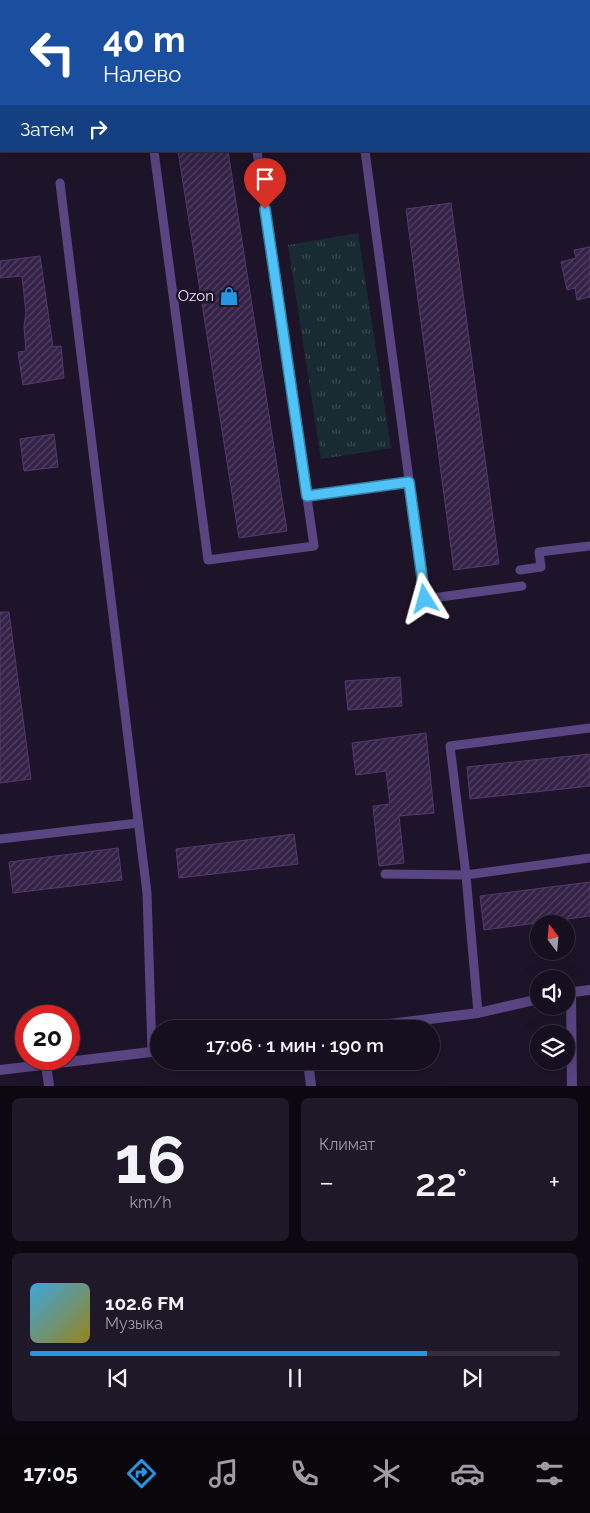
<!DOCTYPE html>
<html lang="ru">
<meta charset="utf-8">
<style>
body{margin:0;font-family:Raleway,sans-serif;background:#1f1828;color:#f1f3f6;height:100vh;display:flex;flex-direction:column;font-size:19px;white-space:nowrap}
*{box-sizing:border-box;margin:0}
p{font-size:16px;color:#9e9ca4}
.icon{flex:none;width:28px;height:28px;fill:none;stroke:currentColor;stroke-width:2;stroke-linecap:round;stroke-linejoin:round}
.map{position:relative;height:1086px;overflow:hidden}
.panel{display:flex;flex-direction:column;gap:12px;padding:12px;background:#0c0811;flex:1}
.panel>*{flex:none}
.hud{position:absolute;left:0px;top:0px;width:590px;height:152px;box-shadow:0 5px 20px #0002,0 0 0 1px #352f3d;background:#1a4fa0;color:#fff;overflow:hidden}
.needle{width:32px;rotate:344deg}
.fabs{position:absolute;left:530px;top:915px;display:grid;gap:10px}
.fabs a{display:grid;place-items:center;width:45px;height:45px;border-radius:50%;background:#160f1f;box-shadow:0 5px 20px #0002,0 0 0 1px #352f3d;font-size:25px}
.speed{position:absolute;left:15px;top:1005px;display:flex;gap:10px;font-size:25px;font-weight:700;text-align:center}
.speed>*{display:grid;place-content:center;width:65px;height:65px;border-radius:50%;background:#160f1f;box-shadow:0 5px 20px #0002,0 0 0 1px #352f3d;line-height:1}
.speed .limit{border:8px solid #d22;background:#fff;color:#111}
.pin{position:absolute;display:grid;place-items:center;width:42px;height:42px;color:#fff;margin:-51px -21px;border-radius:50% 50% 50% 0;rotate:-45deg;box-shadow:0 0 5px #0007}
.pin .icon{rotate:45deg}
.me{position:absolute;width:55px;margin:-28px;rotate:352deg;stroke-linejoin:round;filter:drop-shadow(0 0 4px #0008)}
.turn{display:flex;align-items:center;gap:18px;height:105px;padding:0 20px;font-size:22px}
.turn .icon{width:65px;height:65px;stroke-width:2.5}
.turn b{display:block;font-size:35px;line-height:42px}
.then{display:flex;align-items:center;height:48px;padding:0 20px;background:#0003;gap:10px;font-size:19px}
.big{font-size:38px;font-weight:600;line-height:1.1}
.panel .tile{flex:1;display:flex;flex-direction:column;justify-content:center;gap:8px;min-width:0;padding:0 18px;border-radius:8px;background:#1f1828}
.panel .dial{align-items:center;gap:0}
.dial b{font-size:65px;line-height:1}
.song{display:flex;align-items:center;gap:15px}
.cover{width:60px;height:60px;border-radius:8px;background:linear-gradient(135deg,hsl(200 70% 55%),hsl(50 70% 35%))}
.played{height:5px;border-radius:2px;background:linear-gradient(90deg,#2397e4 75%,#352f3d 75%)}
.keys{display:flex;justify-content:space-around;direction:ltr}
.heat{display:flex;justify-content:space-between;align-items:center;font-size:28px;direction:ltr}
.panel .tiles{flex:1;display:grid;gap:12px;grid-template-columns:1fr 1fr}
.tile:last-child{grid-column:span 2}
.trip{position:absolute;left:150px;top:1020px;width:290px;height:50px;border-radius:25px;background:#160f1f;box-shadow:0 5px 20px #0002,0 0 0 1px #352f3d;font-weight:600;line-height:50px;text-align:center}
.menu{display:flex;height:80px;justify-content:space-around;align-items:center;background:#09060c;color:#9e9ca4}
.menu .icon{width:35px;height:35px}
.menu .active{color:#2397e4}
.menu b{font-size:22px;color:#f1f3f6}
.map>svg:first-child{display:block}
.grass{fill:url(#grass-tufts)}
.building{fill:url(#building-hatch);stroke:#543771}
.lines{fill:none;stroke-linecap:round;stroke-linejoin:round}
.service{stroke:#594582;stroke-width:9}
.minor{stroke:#594582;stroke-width:10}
.tertiary{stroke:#594582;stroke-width:10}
.route-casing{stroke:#337fa1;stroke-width:12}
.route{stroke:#4fc3f7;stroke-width:9}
.labels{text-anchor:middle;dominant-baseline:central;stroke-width:5;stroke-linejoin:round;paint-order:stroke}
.poi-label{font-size:15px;fill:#ebe0fb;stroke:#1e1429;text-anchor:end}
</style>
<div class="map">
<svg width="590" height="1086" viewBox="0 0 590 1086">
<defs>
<pattern id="grass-tufts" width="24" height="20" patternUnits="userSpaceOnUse" patternTransform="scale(1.25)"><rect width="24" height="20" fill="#182b32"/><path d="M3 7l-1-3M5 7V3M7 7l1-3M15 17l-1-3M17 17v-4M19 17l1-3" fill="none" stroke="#3a4951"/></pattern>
<pattern id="building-hatch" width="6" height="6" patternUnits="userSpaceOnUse" patternTransform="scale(1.25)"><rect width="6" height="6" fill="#352247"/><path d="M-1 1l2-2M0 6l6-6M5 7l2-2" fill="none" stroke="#524262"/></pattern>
</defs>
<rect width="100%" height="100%" fill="#1e1429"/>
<path class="grass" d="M 358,233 L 391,448 L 321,459 L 288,245 Z"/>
<path class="building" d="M 178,151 L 228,151 L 287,531 L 239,538 Z
M 451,203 L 499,564 L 454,570 L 406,209 Z
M 590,247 L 590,297 L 577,300 L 575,288 L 567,290 L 561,262 L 576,258 L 574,250 Z
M 40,256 L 53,347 L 61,346 L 64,378 L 23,385 L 18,352 L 26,351 L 24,326 L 26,313 L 22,276 L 0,278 L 0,261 Z
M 54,434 L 58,467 L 24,471 L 20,439 Z
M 0,612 L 9,612 L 31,779 L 0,783 Z
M 400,677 L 402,706 L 348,710 L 345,681 Z
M 426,733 L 434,813 L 399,816 L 404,863 L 379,866 L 373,806 L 390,804 L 386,771 L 356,775 L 352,743 Z
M 590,754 L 590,786 L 470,799 L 467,767 Z
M 294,834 L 298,864 L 179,878 L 176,849 Z
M 118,848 L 122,880 L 13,893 L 9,862 Z
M 590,882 L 590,916 L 484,930 L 480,896 Z"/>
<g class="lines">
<path class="service" d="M 344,0 L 345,1
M 121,1 L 122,0
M 154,151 L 208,560 L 314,546 L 257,151
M 365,151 L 425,599 L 522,586
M 60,183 L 147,893 L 152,1052
M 307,496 L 409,482
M 520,570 L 541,567 L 539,552 L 590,546
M 0,839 L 138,823
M 385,874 L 466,875 L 590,858
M 478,1013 L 466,875 L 450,746 L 590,728"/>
<path class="minor" d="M 571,992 L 572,1086
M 308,1061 L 311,1086
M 46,1064 L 49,1086"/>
<path class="tertiary" d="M 566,993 L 590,990
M 349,1029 L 478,1013 L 539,999
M 0,1070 L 159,1051"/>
</g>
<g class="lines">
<g class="route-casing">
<path id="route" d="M 265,209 L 307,496 L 409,482 L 425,599"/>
</g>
<use href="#route" class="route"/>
</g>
<defs>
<g id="shop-bare" transform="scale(1.5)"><path d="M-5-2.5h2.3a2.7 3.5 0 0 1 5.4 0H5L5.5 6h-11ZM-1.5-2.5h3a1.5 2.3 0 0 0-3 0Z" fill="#2397e4" stroke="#1e1429" stroke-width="2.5" paint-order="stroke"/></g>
</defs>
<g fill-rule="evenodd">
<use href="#shop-bare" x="229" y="296"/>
</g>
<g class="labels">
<g class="poi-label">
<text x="214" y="296">Ozon</text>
</g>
</g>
</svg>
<div class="fabs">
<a><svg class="needle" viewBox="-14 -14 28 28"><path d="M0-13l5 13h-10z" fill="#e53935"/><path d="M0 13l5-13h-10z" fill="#9e9ca4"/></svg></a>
<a><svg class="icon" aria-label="sound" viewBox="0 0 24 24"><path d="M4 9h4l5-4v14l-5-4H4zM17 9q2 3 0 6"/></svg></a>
<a><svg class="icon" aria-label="layers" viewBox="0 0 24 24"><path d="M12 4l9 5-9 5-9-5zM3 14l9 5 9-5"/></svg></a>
</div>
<div class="speed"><div class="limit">20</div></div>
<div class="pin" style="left:265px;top:209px;background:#d93025"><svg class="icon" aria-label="arrive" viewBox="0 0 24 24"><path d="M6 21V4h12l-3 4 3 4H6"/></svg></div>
<svg class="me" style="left:425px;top:599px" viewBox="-20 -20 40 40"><path d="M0-17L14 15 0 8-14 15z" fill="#4fc3f7" stroke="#fff" stroke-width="4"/></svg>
<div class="trip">17:06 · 1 мин · 190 m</div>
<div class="hud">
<div class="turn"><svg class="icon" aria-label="left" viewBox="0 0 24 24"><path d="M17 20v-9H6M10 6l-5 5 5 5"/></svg><div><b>40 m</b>Налево</div></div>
<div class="then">Затем<svg class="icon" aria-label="right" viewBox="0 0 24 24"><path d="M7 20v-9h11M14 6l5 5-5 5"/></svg></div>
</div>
</div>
<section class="panel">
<div class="tiles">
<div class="tile dial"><b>16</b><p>km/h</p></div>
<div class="tile"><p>Климат</p>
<div class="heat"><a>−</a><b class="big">22°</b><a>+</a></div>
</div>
<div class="tile">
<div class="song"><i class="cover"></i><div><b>102.6 FM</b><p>Музыка</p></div></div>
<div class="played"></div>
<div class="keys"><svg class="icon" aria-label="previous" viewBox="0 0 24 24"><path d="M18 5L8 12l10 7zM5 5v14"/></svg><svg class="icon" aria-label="pause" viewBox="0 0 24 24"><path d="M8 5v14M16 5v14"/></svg><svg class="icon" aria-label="next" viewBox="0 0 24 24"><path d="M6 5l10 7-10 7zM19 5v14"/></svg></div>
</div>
</div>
</section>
<nav class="menu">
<b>17:05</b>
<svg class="icon active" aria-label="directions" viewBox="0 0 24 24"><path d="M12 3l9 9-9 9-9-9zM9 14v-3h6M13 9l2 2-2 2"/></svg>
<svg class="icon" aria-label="music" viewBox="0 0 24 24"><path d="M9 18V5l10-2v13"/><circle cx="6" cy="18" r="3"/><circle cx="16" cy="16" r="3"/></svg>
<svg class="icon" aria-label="phone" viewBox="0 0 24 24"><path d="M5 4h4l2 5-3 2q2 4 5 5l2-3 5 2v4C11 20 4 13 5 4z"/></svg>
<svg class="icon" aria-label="climate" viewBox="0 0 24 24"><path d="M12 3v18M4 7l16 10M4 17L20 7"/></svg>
<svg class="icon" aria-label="car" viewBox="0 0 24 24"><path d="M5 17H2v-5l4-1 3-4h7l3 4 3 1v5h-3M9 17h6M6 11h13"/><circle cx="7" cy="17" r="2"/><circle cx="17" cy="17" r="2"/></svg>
<svg class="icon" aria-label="filters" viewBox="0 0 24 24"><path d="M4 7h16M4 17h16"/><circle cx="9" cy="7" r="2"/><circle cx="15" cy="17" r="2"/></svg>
</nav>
